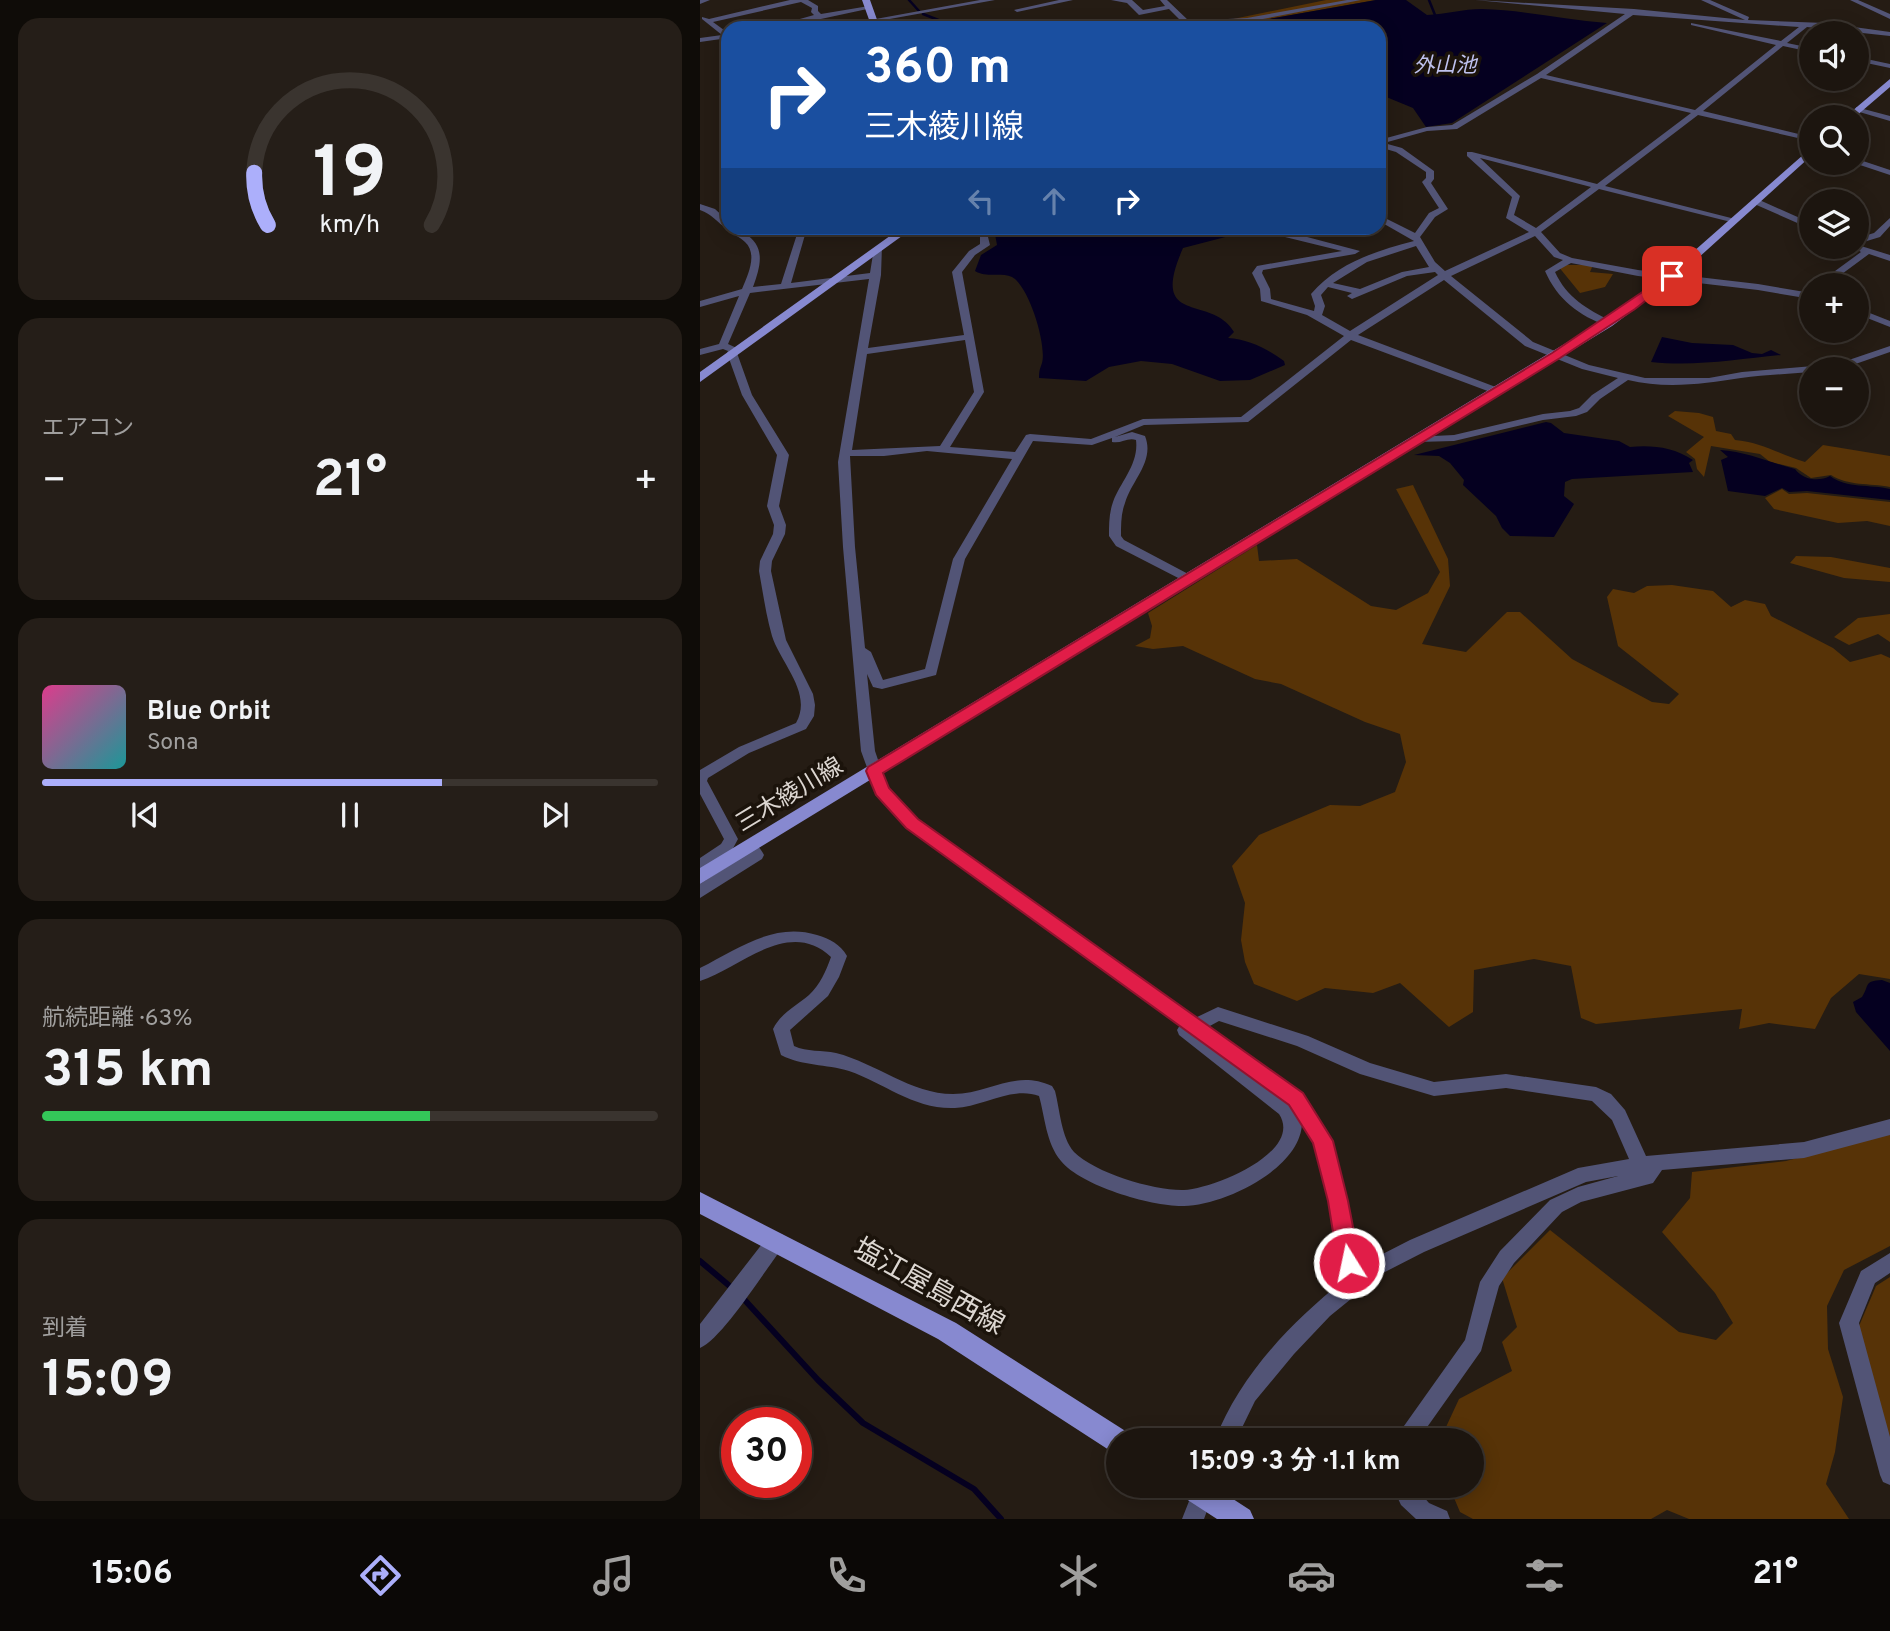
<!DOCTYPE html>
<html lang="ja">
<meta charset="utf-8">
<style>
body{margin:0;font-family:Overpass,"Noto Sans JP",sans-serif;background:#251e18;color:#f1f3f6;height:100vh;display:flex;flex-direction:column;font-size:26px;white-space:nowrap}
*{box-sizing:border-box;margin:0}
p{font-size:23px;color:#a09f9e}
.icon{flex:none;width:38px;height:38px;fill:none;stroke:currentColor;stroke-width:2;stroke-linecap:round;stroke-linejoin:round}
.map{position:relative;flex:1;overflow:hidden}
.panel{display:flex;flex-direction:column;gap:18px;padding:18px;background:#0f0c08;width:700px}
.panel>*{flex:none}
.banner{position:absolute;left:21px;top:21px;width:665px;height:214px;border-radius:21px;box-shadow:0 4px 18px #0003,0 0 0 2px #3a342f;background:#1a4fa0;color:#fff;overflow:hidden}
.fabs{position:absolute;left:1099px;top:21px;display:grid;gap:14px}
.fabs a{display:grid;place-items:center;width:70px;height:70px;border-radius:50%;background:#1c150f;box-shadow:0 4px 18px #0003,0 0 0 2px #3a342f;font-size:35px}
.speed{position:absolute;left:21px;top:1407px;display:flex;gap:14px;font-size:35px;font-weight:700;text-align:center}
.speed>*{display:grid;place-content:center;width:91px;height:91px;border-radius:50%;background:#1c150f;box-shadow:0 4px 18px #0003,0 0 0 2px #3a342f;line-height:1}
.speed .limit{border:10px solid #d22;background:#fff;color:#111}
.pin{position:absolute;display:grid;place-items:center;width:60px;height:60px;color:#fff;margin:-30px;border-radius:14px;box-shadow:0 4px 10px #0006}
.me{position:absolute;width:77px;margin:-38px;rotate:350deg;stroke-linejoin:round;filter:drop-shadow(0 0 5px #0008)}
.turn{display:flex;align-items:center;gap:24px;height:147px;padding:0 28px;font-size:32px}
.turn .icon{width:91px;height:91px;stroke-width:2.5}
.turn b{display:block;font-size:49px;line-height:60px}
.lanes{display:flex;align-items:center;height:66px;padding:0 28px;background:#0003;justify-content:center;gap:35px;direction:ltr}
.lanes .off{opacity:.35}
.big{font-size:52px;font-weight:700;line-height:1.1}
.panel .widget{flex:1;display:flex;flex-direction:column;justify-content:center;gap:10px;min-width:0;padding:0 24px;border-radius:21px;background:#251e18}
.panel .dial{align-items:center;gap:0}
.dial svg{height:182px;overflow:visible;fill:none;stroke:#3a342f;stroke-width:7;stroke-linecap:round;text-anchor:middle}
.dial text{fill:#f1f3f6;stroke:none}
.song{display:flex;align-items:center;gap:21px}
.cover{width:84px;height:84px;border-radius:10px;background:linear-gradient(135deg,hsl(330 70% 55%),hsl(180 70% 35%))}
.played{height:7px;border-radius:4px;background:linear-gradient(90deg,#acaffb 65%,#3a342f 65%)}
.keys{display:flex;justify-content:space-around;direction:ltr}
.heat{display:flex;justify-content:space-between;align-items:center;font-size:38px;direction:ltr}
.charge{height:10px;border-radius:5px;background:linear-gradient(90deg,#34c759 63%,#3a342f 0)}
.trip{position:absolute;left:406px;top:1428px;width:378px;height:70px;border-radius:35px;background:#1c150f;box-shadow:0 4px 18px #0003,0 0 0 2px #3a342f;font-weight:700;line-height:70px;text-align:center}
.tab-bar{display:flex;height:112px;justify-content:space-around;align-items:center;background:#0b0806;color:#a09f9e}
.tab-bar .icon{width:49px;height:49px}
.tab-bar .current{color:#acaffb}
.tab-bar b{font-size:32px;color:#f1f3f6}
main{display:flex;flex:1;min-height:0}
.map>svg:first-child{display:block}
.green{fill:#573307}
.water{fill:#050020}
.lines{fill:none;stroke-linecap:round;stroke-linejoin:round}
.stream-far1{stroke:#050020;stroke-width:2.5}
.stream{stroke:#050020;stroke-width:6}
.minor{fill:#525476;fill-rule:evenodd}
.major{fill:#8789d0;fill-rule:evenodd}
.route{fill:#e11d48;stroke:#92132f;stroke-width:2}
.labels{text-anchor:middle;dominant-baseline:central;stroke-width:7;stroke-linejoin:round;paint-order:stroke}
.far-water-label{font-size:21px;font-style:italic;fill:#bfc2ee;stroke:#1b130b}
.street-label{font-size:24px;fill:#dcd6d1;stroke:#1b130b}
.near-street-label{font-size:28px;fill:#dcd6d1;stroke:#1b130b}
</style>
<main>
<section class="panel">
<div class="widget dial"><svg viewBox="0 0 100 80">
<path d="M14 69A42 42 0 1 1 86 69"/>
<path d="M14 69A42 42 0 0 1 8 46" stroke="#acaffb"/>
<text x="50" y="56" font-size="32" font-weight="700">19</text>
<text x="50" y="72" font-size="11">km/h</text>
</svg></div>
<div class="widget"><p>エアコン</p>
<div class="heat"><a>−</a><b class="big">21°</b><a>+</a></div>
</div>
<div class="widget">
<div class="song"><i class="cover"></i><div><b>Blue Orbit</b><p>Sona</p></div></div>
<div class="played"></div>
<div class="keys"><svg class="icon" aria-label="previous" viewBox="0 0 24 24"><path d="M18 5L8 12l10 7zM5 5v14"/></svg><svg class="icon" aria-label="pause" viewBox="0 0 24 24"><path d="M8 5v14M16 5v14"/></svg><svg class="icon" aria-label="next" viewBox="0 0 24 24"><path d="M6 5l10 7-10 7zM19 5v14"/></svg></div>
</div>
<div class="widget"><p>航続距離 · 63%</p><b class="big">315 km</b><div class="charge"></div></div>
<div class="widget"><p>到着</p><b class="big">15:09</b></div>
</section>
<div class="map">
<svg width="1190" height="1519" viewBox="0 0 1190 1519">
<rect width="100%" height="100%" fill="#251c14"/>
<path class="green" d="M 626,0 L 676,0 L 541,24 L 521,24 L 533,19 Z
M 865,265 L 893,265 L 890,272 L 913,274 L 905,287 L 880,293 L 858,266 Z
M 975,411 L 999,413 L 1013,417 L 1016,431 L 1031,434 L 1035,440 C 1061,442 1081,455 1105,462 L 1123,445 L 1190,456 L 1190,487 C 1169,483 1148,486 1131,475 L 1111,478 L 1096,468 L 1070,462 L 1060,454 L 1011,446 L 1004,477 L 997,469 L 995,459 L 986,452 L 1004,437 L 968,416 Z
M 713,485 L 748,559 L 750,586 L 722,644 L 766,652 L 807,612 L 820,612 L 872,659 L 952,702 L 969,704 L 979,694 L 918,646 L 907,597 L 913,589 L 934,593 L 947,586 L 972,585 L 1013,591 L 1031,607 L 1045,600 L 1065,604 L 1071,616 L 1133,648 L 1150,662 L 1181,654 L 1190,658 L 1190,979 L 1159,974 L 1131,998 L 1115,1029 L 1069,1023 L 1039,1029 L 1042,1009 L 896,1024 L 881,1018 L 871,966 L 834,959 L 774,970 L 773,1012 L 749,1027 L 700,983 L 673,993 L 625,988 L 597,1001 L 554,984 L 545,962 L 541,940 L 545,903 L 532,866 L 559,835 L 630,805 L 660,806 L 695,792 L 706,762 L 700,734 L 665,722 L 581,684 L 555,679 L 483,646 L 453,649 L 435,646 L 450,638 L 452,626 L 448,613 L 557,545 L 559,561 L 597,559 L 671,606 L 696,610 L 728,593 L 740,572 L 696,489 Z
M 1082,489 L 1089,494 L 1107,493 L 1190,502 L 1190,526 L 1167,521 L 1138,523 L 1074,509 L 1065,498 Z
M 1096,556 L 1131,557 L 1190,568 L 1190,582 L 1144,578 L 1090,563 Z
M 1190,614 L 1190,642 L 1178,634 L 1149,645 L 1134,637 L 1158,618 Z
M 1190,1133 L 1190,1246 L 1144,1270 L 1127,1306 L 1128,1349 L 1143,1397 L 1135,1452 L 1126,1484 L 1149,1519 L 989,1519 L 967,1510 L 951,1519 L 773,1519 L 760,1512 L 749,1486 L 772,1486 L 772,1440 L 740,1440 L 759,1399 L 812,1371 L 802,1342 L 817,1327 L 802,1278 L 850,1230 L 979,1332 L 1016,1340 L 1033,1323 L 1015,1293 L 962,1232 L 990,1198 L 992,1172 L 1086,1161 Z
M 1190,1277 L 1190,1441 L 1159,1326 L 1176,1286 Z"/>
<path class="water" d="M 676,0 L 706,0 L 727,15 C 746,14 763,9 782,9 C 824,10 865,20 907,23 L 752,123 L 726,127 L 713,108 L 679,94 L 679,28 L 515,28 L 521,24 L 541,24 Z
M 290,228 L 558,228 L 559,233 L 537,234 L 483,248 C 448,328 511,293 534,332 L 528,338 C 548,339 568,349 584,361 L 585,365 L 550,380 L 520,381 L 472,364 L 441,361 L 409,367 L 386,381 L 339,378 C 339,370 340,369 342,363 C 347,345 329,286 312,277 C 301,272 286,278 275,271 L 281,255 L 297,245 L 295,234 Z
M 962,337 L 992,343 L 1033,345 L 1052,353 L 1062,354 L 1071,350 L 1081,355 C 1038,359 995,367 951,362 Z
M 846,422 L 851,423 L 864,433 L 919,441 L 930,447 C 952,445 973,447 993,460 L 989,463 L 993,472 L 872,479 L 865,482 L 864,496 L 874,504 L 854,537 L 810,536 L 802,528 L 796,516 L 763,485 L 764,480 L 750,463 L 739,456 L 714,455 Z
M 1020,450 C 1048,452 1068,462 1095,469 C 1103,480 1119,482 1130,476 C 1147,489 1170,484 1190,489 L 1190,500 L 1107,491 L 1089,492 L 1082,488 L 1065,496 L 1028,491 L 1021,460 L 1028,457 Z
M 1182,980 L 1190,983 L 1190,1051 L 1156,1012 L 1153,1002 L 1162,997 C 1170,985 1163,981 1182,980 Z"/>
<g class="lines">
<path class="stream-far1" d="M 209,0 L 219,11
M 729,0 L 735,15
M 223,14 L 259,28"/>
<path class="stream" d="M 0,1261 L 32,1288
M 41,1296 L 118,1380 L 163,1423 L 274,1489 L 301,1519"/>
<path class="minor" d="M 0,0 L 10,0 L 0,4 Z
M 90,0 L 108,0 L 118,6 L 118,11 L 121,14 L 169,6 L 172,8 L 79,28 L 68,28 L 114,15 L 111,12 L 112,8 L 101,2 L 13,22 L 28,33 L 28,38 L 0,42 L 0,38 L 22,35 L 2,19 L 2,17 L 9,19 Z
M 280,0 L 295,0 L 173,22 L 170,20 Z
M 359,0 L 373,0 L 317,12 L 314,10 Z
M 411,0 L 432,0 L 443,10 L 465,6 L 460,0 L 467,0 L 489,21 L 547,18 L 647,0 L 661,0 L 547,22 L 490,25 L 488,28 L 482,28 L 483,23 L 469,9 L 439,15 L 427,3 Z
M 775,0 L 934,9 L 1045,20 L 1001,0 L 1010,0 L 1049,17 L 1048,20 L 1125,23 L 1190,32 L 1190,36 L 1107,27 L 1087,43 L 1111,48 L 1111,52 L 1083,46 L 1003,111 L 1111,137 L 1111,141 L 998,115 L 905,186 L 1035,219 L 1035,223 L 899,189 L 841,232 L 860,253 L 872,258 L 938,270 L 1058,284 L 1111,293 L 1111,299 L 1058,290 L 938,276 L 871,263 L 855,272 C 867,298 887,309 911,321 L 911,325 L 908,326 C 879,316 857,299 845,271 L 863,260 L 854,257 L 835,236 L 751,276 L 833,342 L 889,365 L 945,378 L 1009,378 L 1042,372 L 1137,364 L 1190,346 L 1190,352 L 1141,369 L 1111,369 L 1111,372 C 1088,374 1064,375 1041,378 C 1004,384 965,389 928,380 L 900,399 L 887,412 L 876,416 L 843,420 L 754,441 L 717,442 L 713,441 L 713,437 L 754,435 L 843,414 L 870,411 L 879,408 L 892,395 L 918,378 L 882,369 L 825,346 L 744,280 L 658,335 L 801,389 L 801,393 L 793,393 L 651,340 L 548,422 L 444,425 L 415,437 L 432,432 L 445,436 C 455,461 432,480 425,503 C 421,513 421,525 421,536 L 424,540 L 492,576 L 494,579 L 492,582 L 488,583 L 416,546 L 409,536 C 409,525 409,513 413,502 C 421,481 439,464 436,440 C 428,437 421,444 412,442 L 412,438 L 392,445 L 333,441 L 265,559 L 236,675 L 182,689 L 173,687 L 167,674 L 175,751 L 188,789 L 217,820 L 495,1018 L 518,1007 L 608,1036 L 670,1063 L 734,1082 L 806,1074 L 896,1087 L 911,1094 L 925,1110 L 946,1156 L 1104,1142 L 1190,1119 L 1190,1135 L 1104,1158 L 962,1170 L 953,1183 L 881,1202 L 862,1212 L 814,1263 L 799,1286 L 781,1351 L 718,1440 L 696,1440 L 699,1433 L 765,1340 L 780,1282 L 800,1251 L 850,1200 L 878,1187 L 918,1176 L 886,1182 L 724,1252 L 683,1273 L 630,1316 L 594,1354 L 555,1401 L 536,1440 L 515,1440 C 539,1377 590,1323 643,1281 C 634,1229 630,1168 602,1123 C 601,1169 524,1205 484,1206 C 453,1207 381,1186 361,1161 C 346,1143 345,1117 339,1096 C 312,1086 282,1107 255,1108 C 215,1110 184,1083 149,1071 C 126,1064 102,1066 81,1055 L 73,1029 C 81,1013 96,1006 109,995 C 120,985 126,971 131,957 C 89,917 40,968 0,981 L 0,968 C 38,949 73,922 117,935 C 130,939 140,944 147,956 L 139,977 L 128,996 L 90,1030 L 94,1046 C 107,1052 122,1050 136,1053 C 176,1063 211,1094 253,1094 C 290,1094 314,1069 352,1086 L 355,1091 C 360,1110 361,1137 374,1152 C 395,1173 455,1191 484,1190 C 513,1189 604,1152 579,1114 L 479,1035 L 477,1030 L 480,1025 L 207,828 L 177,795 L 161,751 L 143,547 L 138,462 L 169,279 L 50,293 L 28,344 L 41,350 L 37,353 L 52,395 L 89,455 L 79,506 L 86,525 L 85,534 L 72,561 L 71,571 L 86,640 L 113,694 L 115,705 L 114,716 L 106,729 L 49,753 L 8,778 L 7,781 L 38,839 L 31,852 L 0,871 L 0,858 L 21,844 L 24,839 L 0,794 L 0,770 L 39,747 L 96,723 C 113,693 81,664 72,636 C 66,615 63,593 59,571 L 60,561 L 73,534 L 74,525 L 67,506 L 77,455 L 42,395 L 27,353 L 28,351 L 23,349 L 0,355 L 0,349 L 19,344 L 39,296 L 0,307 L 0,301 L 42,289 C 48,275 58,254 45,242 C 40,237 32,234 27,229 C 17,222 12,214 0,210 L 0,204 L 15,209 L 28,221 L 28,228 C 35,228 38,229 44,233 C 66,246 61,265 53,287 L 81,284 L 99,228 L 107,228 L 91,283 L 170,273 L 174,248 L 182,246 L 181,275 L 168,348 L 264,335 L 252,272 L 269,251 L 280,244 L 280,237 L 273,228 L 281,228 L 288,237 L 290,245 L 275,255 L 262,272 L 284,392 L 250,447 L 315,452 L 326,435 L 330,434 L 391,439 L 443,419 L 541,417 L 644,336 L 607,315 L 561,301 L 560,289 L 552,273 L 557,266 L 642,251 L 585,237 L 583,228 L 591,228 L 592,233 L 660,251 L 655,254 L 563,270 L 562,273 L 570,289 L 571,299 L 614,311 L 615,306 L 611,294 C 638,263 675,251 714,241 L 679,221 L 679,215 L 715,233 L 729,213 L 739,208 L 722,182 L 726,178 L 726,172 L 696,152 L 679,147 L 679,140 L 727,127 L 752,125 L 837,74 L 925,14 ZM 933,15 L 1099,27 L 1081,41 L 991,23 L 991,25 L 1076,45 L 995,110 L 846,75 ZM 841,78 L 991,113 L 897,184 L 772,152 L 767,152 L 767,156 L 812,197 L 806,218 L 829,232 L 745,271 L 735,262 L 720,237 L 735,217 L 748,209 L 731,183 L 734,179 L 734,171 L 702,148 L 684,143 L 727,131 L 757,129 ZM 780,158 L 891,187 L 836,228 L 814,215 L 820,196 ZM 716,246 L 729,267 L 702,272 L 660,289 L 633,283 L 667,262 ZM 735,272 L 738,275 L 650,331 L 622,315 L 625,306 L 621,295 L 628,287 L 652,293 L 647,296 L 652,299 L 707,276 ZM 265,340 L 274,392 L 240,446 L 152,450 L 167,354 ZM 227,451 L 312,459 L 253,559 L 225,669 L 183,680 L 171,652 L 165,648 L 155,547 L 150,456 L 184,456 ZM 519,1021 L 597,1046 L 660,1074 L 734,1096 L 806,1088 L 892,1101 L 912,1120 L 929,1159 L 878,1168 L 710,1240 L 669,1261 L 660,1268 L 647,1201 L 629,1136 L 602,1094 L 508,1027 Z
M 1150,0 L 1158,0 L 1190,14 L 1190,19 Z
M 1157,57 L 1190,64 L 1190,68 L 1157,61 Z
M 1156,107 L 1190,116 L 1190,121 L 1156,111 Z
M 1157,159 L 1190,170 L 1190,175 L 1154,163 L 1157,163 Z
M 1055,198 L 1111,223 L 1111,229 L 1052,203 L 1051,201 Z
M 1190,218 L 1190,226 L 1180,237 L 1157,244 L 1157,238 L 1174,233 Z
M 1161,246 L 1190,255 L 1190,261 L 1169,254 L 1127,285 L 1116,285 L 1161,252 L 1156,249 Z
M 1157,308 L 1190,321 L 1190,327 L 1157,314 Z
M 50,842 C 57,844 61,849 64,855 L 62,859 L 0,898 L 0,884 L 47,854 L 43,847 L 45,843 Z
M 76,1232 L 83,1235 L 85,1241 L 83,1247 C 65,1270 23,1338 0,1348 L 0,1324 L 69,1235 Z
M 1190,1253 L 1190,1273 L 1175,1283 L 1159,1323 L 1190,1437 L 1190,1485 L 1183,1482 L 1180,1475 L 1139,1323 L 1161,1271 Z
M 495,1486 L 516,1486 L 504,1519 L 482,1519 Z
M 692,1486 L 714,1486 L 729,1503 L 747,1511 L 750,1519 L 716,1519 L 701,1505 Z"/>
<path class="major" d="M 162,0 L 170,0 L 180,28 L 172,28 Z
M 1190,79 L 1190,87 L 1155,117 L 1145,117 Z
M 1111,148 L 1111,156 L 976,278 L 912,326 L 0,884 L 0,868 L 904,320 L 968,274 Z
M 201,228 L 213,228 L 0,382 L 0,372 Z
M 0,1192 L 256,1323 L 427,1432 L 431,1440 L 418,1440 L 418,1454 L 409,1450 L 238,1339 L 0,1214 Z
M 476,1486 L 513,1486 L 550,1510 L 554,1519 L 517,1519 L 480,1495 Z"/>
</g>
<path class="route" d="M 972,272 L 975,273 L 975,278 L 935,309 L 860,358 L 183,773 L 189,788 L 218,819 L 603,1093 L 633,1141 L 648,1201 L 660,1263 L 656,1270 L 649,1273 L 641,1270 L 638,1263 L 628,1201 L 613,1143 L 589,1105 L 206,828 L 176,795 L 166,771 L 168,767 L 852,353 Z"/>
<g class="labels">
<g class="far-water-label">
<text x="745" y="66">外山池</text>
</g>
<g class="street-label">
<text transform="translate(90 796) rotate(-31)">三木綾川線</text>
</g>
<g class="near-street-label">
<text transform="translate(228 1288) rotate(29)">塩江屋島西線</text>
</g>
</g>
</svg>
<div class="fabs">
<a><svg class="icon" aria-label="sound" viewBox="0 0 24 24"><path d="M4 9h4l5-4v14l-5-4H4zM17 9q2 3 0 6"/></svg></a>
<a><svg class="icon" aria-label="search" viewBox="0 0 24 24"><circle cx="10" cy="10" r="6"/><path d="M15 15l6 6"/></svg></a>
<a><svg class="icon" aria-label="layers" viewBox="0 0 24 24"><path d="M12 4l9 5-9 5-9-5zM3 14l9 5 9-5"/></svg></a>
<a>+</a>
<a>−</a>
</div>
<div class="speed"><div class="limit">30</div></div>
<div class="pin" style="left:972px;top:276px;background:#d93025"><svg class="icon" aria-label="arrive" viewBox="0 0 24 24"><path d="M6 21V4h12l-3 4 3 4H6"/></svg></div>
<svg class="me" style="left:649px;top:1263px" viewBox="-20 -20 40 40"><circle r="17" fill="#e11d48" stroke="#fff" stroke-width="3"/><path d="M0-11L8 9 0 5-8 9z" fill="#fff"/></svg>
<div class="trip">15:09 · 3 分 · 1.1 km</div>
<div class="banner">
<div class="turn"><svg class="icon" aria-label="right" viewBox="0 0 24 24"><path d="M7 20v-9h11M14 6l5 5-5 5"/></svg><div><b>360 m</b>三木綾川線</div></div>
<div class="lanes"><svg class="icon off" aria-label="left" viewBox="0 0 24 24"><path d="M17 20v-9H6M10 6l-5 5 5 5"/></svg><svg class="icon off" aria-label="ahead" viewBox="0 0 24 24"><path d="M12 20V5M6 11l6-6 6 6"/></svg><svg class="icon" aria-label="right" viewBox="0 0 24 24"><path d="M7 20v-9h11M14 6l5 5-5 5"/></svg></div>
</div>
</div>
</main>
<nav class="tab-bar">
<b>15:06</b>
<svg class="icon current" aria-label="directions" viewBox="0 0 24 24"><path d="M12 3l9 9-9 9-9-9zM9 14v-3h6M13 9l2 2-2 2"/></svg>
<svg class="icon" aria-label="music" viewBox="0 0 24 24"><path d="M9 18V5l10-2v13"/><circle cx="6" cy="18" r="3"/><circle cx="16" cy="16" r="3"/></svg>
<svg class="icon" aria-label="phone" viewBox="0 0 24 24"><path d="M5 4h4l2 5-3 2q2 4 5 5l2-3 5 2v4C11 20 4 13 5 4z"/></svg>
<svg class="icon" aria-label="climate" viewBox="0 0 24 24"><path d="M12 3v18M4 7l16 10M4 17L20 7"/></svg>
<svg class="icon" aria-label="car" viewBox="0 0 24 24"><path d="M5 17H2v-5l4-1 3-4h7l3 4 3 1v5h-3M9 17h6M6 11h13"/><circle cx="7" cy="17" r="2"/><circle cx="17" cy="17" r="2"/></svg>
<svg class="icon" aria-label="filters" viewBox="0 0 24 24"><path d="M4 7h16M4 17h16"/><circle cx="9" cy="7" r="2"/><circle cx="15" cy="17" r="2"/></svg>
<b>21°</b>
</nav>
